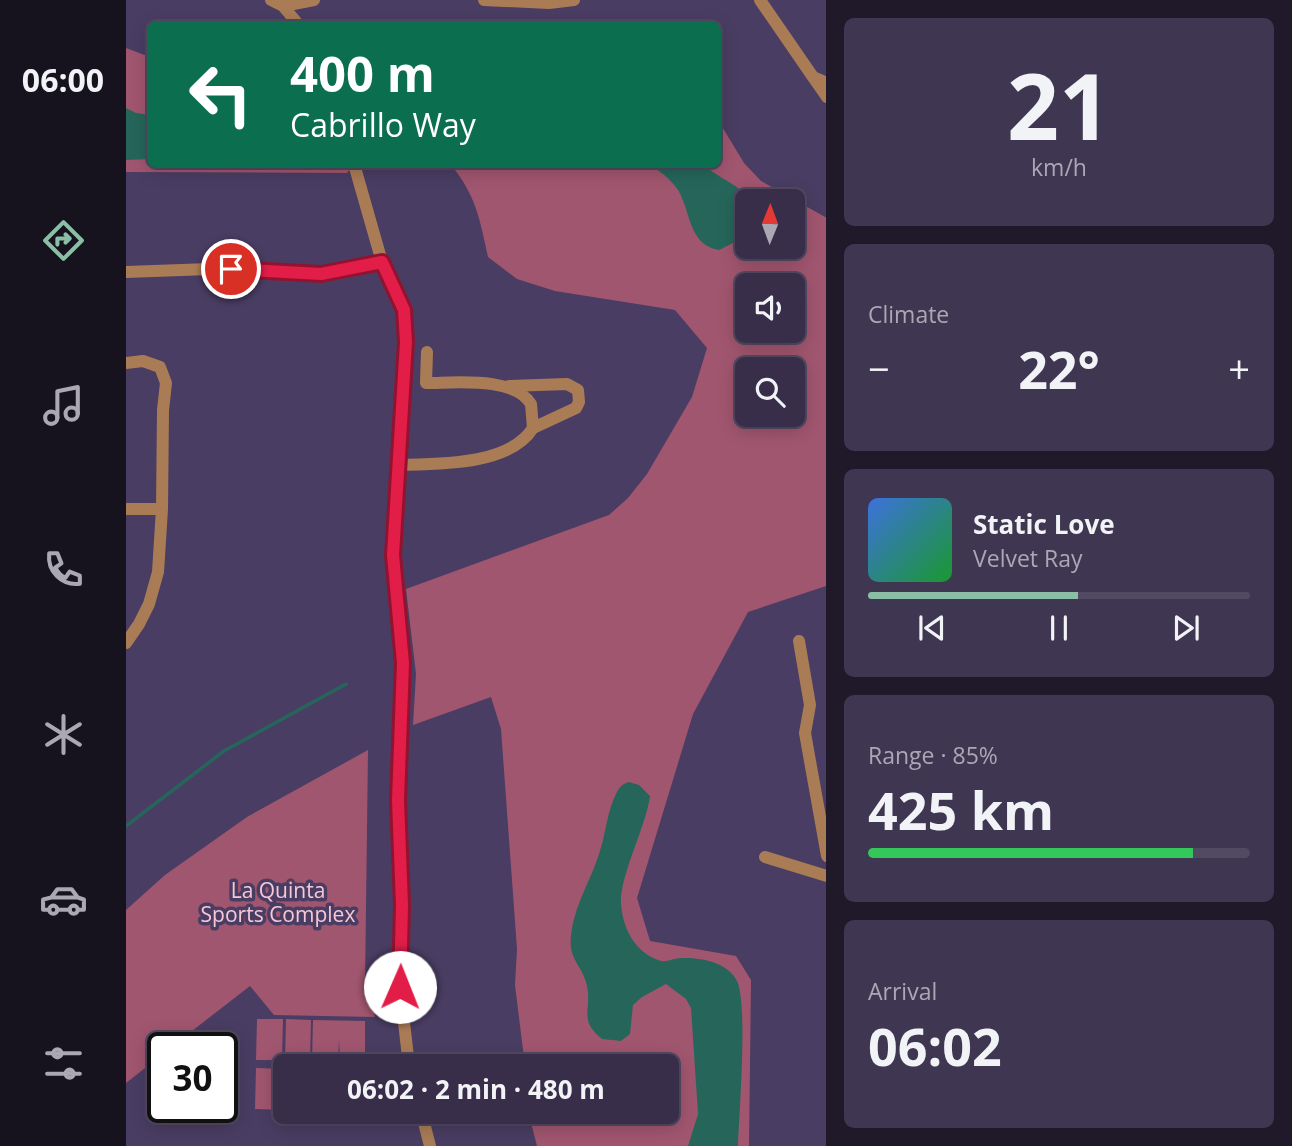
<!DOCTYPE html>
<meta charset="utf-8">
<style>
body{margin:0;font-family:"Open Sans",sans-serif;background:#3f3651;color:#f1f3f6;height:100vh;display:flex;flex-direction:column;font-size:26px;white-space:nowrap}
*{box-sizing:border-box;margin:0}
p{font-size:23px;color:#aba8b5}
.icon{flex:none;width:38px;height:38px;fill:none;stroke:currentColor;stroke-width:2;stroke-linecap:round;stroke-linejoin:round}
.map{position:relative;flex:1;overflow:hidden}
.details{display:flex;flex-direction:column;gap:18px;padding:18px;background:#1f1929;width:466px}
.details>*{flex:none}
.top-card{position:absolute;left:21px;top:21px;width:574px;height:147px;border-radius:10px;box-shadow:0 4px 18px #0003,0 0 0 2px #524a62;background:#0b6e4f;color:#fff;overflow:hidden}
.needle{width:46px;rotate:1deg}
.controls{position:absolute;left:609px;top:189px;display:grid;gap:14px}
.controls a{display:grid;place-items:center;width:70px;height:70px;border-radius:10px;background:#382e4a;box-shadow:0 4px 18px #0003,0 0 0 2px #524a62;font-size:35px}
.speed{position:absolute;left:21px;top:1032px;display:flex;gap:14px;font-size:35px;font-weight:700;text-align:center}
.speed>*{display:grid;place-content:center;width:91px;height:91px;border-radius:50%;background:#382e4a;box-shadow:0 4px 18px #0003,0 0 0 2px #524a62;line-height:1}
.speed .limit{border:4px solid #111;border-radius:10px;background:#fff;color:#111}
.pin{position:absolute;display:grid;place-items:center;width:60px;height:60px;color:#fff;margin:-30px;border:4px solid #fff;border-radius:50%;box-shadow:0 2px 7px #0007}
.me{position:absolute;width:77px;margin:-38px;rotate:1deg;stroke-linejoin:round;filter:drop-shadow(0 0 5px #0008)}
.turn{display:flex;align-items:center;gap:24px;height:147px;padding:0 28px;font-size:32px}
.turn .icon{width:91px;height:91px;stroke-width:2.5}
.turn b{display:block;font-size:49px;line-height:60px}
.big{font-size:52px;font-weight:700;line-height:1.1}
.details .card{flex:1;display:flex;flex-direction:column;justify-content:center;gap:10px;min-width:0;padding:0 24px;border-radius:10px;background:#3f3651}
.details .dial{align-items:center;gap:0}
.dial b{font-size:91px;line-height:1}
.song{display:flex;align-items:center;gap:21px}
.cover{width:84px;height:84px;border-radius:10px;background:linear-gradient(135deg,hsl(220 70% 55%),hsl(130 70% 35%))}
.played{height:7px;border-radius:4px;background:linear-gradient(90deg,#8abfa5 55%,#524a62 55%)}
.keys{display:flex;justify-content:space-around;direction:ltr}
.heat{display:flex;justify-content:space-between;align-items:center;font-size:38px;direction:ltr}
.charge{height:10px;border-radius:5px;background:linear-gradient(90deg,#34c759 85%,#524a62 0)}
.trip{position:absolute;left:147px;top:1054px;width:406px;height:70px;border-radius:10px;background:#382e4a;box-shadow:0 4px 18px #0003,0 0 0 2px #524a62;font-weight:700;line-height:70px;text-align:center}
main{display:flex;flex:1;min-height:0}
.tab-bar{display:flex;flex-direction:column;width:126px;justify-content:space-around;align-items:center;background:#16121e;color:#aba8b5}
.tab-bar .icon{width:49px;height:49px}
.tab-bar .on{color:#8abfa5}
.tab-bar b{font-size:32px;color:#f1f3f6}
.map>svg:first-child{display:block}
.green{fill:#a1566f;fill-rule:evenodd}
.water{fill:#26665a}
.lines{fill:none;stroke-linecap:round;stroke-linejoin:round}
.stream{stroke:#26665a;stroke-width:3.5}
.minor{stroke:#aa7c56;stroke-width:12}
.route-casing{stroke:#92132f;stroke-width:18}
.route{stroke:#e11d48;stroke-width:12}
.labels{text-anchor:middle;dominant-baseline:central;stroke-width:7;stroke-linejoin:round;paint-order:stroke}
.park-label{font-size:21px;fill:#f7c7d5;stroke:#4a3d63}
</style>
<main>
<nav class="tab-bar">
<b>06:00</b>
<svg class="icon on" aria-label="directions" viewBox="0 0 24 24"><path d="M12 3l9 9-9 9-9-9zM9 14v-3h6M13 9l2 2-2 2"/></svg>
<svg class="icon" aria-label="music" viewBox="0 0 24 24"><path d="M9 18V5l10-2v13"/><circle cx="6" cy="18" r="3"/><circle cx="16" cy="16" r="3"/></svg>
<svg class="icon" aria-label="phone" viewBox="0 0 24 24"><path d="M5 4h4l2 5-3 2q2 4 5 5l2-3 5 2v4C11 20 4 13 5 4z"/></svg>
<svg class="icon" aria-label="climate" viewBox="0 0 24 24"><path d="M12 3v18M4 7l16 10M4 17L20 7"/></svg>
<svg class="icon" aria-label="car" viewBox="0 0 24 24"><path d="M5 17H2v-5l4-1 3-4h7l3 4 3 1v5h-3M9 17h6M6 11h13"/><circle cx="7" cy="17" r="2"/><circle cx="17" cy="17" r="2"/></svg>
<svg class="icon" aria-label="filters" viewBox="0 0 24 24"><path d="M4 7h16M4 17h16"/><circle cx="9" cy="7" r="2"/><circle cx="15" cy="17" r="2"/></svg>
</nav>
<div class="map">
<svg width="701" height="1146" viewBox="0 0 701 1146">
<rect width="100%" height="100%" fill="#4a3d63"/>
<path class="green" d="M 0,48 L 24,57 L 24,164 L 227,165 L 221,173 L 0,172 Z
M 592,120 L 618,163 L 635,181 L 701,218 L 700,586 L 622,612 L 567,714 L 511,898 L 524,941 L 610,956 L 625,980 L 623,1146 L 411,1146 L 402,1111 L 541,1111 L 541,1066 L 399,1066 L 389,985 L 391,949 L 375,729 L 365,697 L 287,725 L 290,674 L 280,589 L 483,515 L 502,498 L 521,474 L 566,397 L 581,348 L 549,310 L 429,291 L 391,279 L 362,257 C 354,220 350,195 325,165 L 592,164 ZM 621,201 L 667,201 L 667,247 L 621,247 ZM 621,285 L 667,285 L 667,331 L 621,331 ZM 621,369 L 667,369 L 667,415 L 621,415 Z
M 242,750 L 239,985 L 249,1017 L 148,1015 L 124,986 L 44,1048 L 37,1048 L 37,1054 L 0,1083 L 0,910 L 39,875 L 121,817 Z
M 131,1019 L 157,1019 L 156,1060 L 130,1060 Z
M 160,1019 L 185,1020 L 184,1061 L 159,1060 Z
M 187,1020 L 239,1021 L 239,1062 L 214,1062 L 213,1039 L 212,1062 L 186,1061 Z
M 130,1068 L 157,1069 L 157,1099 L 159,1069 L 159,1110 L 129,1109 Z"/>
<path class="water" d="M 0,108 L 10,113 L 24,115 L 24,159 L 0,160 Z
M 523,165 L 579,165 C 592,179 616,185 621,199 C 624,206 621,226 621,236 L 593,250 C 562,245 565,211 552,190 C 544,178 534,171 523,165 Z
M 503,782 L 513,785 L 524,796 C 520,827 493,877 495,904 C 497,929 509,953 535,961 C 541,962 549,958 555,958 C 574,957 602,962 611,981 C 622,1004 613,1115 612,1146 L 562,1146 L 572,1114 L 565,1008 L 560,999 L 540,984 L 516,997 L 507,1005 L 504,1034 L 495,1041 L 476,1039 C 452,1020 466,1009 461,986 C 457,966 442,960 445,936 C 448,906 464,882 473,854 C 480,834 481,810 491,792 C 494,786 497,784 503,782 Z"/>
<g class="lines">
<path class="stream" d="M 0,826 L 98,751 L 220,684"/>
<path class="minor" d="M 145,0 L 157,6 L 172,24
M 358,0 L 423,3 L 448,0
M 634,0 L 687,77 L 701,83
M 157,6 L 188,0
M 687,77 L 701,97
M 228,164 L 256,262 L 278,310 L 280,342 L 267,555 L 277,663 L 272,800 L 276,905 L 274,987 L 283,1066
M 0,272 L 83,269 L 195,274 L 256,262
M 0,363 L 17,361 L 34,367 L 40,383 L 37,410 L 36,509 L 32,572 L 23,604 L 13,624 L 0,643
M 383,386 L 441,384 L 452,390 L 453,402 L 450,408 L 407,428
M 272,465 C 312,464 383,466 407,428 L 405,404 C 388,376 329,383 300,383 L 301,352
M 0,509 L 36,509
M 673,641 L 684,705 L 679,733 L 701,856
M 639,857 L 701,876
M 295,1111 L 304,1146"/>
</g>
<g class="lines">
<g class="route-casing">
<path id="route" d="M 105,269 L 195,274 L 256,262 L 278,310 L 280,342 L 267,555 L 277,663 L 272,800 L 276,905 L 274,987"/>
</g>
<use href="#route" class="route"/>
</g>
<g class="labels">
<g class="park-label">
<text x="152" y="890">La Quinta<tspan x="152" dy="24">Sports Complex</tspan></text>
</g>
</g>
</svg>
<div class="controls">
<a><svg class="needle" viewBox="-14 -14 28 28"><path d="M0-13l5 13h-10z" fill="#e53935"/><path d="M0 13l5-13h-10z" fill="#aba8b5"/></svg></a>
<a><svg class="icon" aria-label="sound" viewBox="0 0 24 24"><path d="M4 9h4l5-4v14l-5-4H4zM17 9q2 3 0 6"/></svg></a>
<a><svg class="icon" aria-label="search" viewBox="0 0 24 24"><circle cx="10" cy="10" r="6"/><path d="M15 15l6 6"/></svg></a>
</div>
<div class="speed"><div class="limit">30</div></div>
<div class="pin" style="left:105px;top:269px;background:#d93025"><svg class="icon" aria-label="arrive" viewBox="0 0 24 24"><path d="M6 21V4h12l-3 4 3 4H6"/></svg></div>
<svg class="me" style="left:274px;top:987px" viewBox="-20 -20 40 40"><circle r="19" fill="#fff"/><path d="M0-13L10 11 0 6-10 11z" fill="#e11d48"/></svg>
<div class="trip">06:02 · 2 min · 480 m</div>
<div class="top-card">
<div class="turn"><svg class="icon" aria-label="left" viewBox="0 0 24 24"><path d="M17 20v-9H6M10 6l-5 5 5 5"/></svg><div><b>400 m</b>Cabrillo Way</div></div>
</div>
</div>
<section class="details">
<div class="card dial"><b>21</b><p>km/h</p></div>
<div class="card"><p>Climate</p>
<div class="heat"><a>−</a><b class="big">22°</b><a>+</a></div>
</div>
<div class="card">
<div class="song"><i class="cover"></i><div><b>Static Love</b><p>Velvet Ray</p></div></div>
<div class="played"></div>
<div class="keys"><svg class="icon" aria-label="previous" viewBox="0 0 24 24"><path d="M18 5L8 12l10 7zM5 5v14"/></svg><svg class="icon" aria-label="pause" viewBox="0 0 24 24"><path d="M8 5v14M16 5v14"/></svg><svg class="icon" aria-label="next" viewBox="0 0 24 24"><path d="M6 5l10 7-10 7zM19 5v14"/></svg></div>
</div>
<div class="card"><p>Range · 85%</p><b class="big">425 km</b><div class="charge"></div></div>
<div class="card"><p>Arrival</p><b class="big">06:02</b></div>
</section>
</main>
